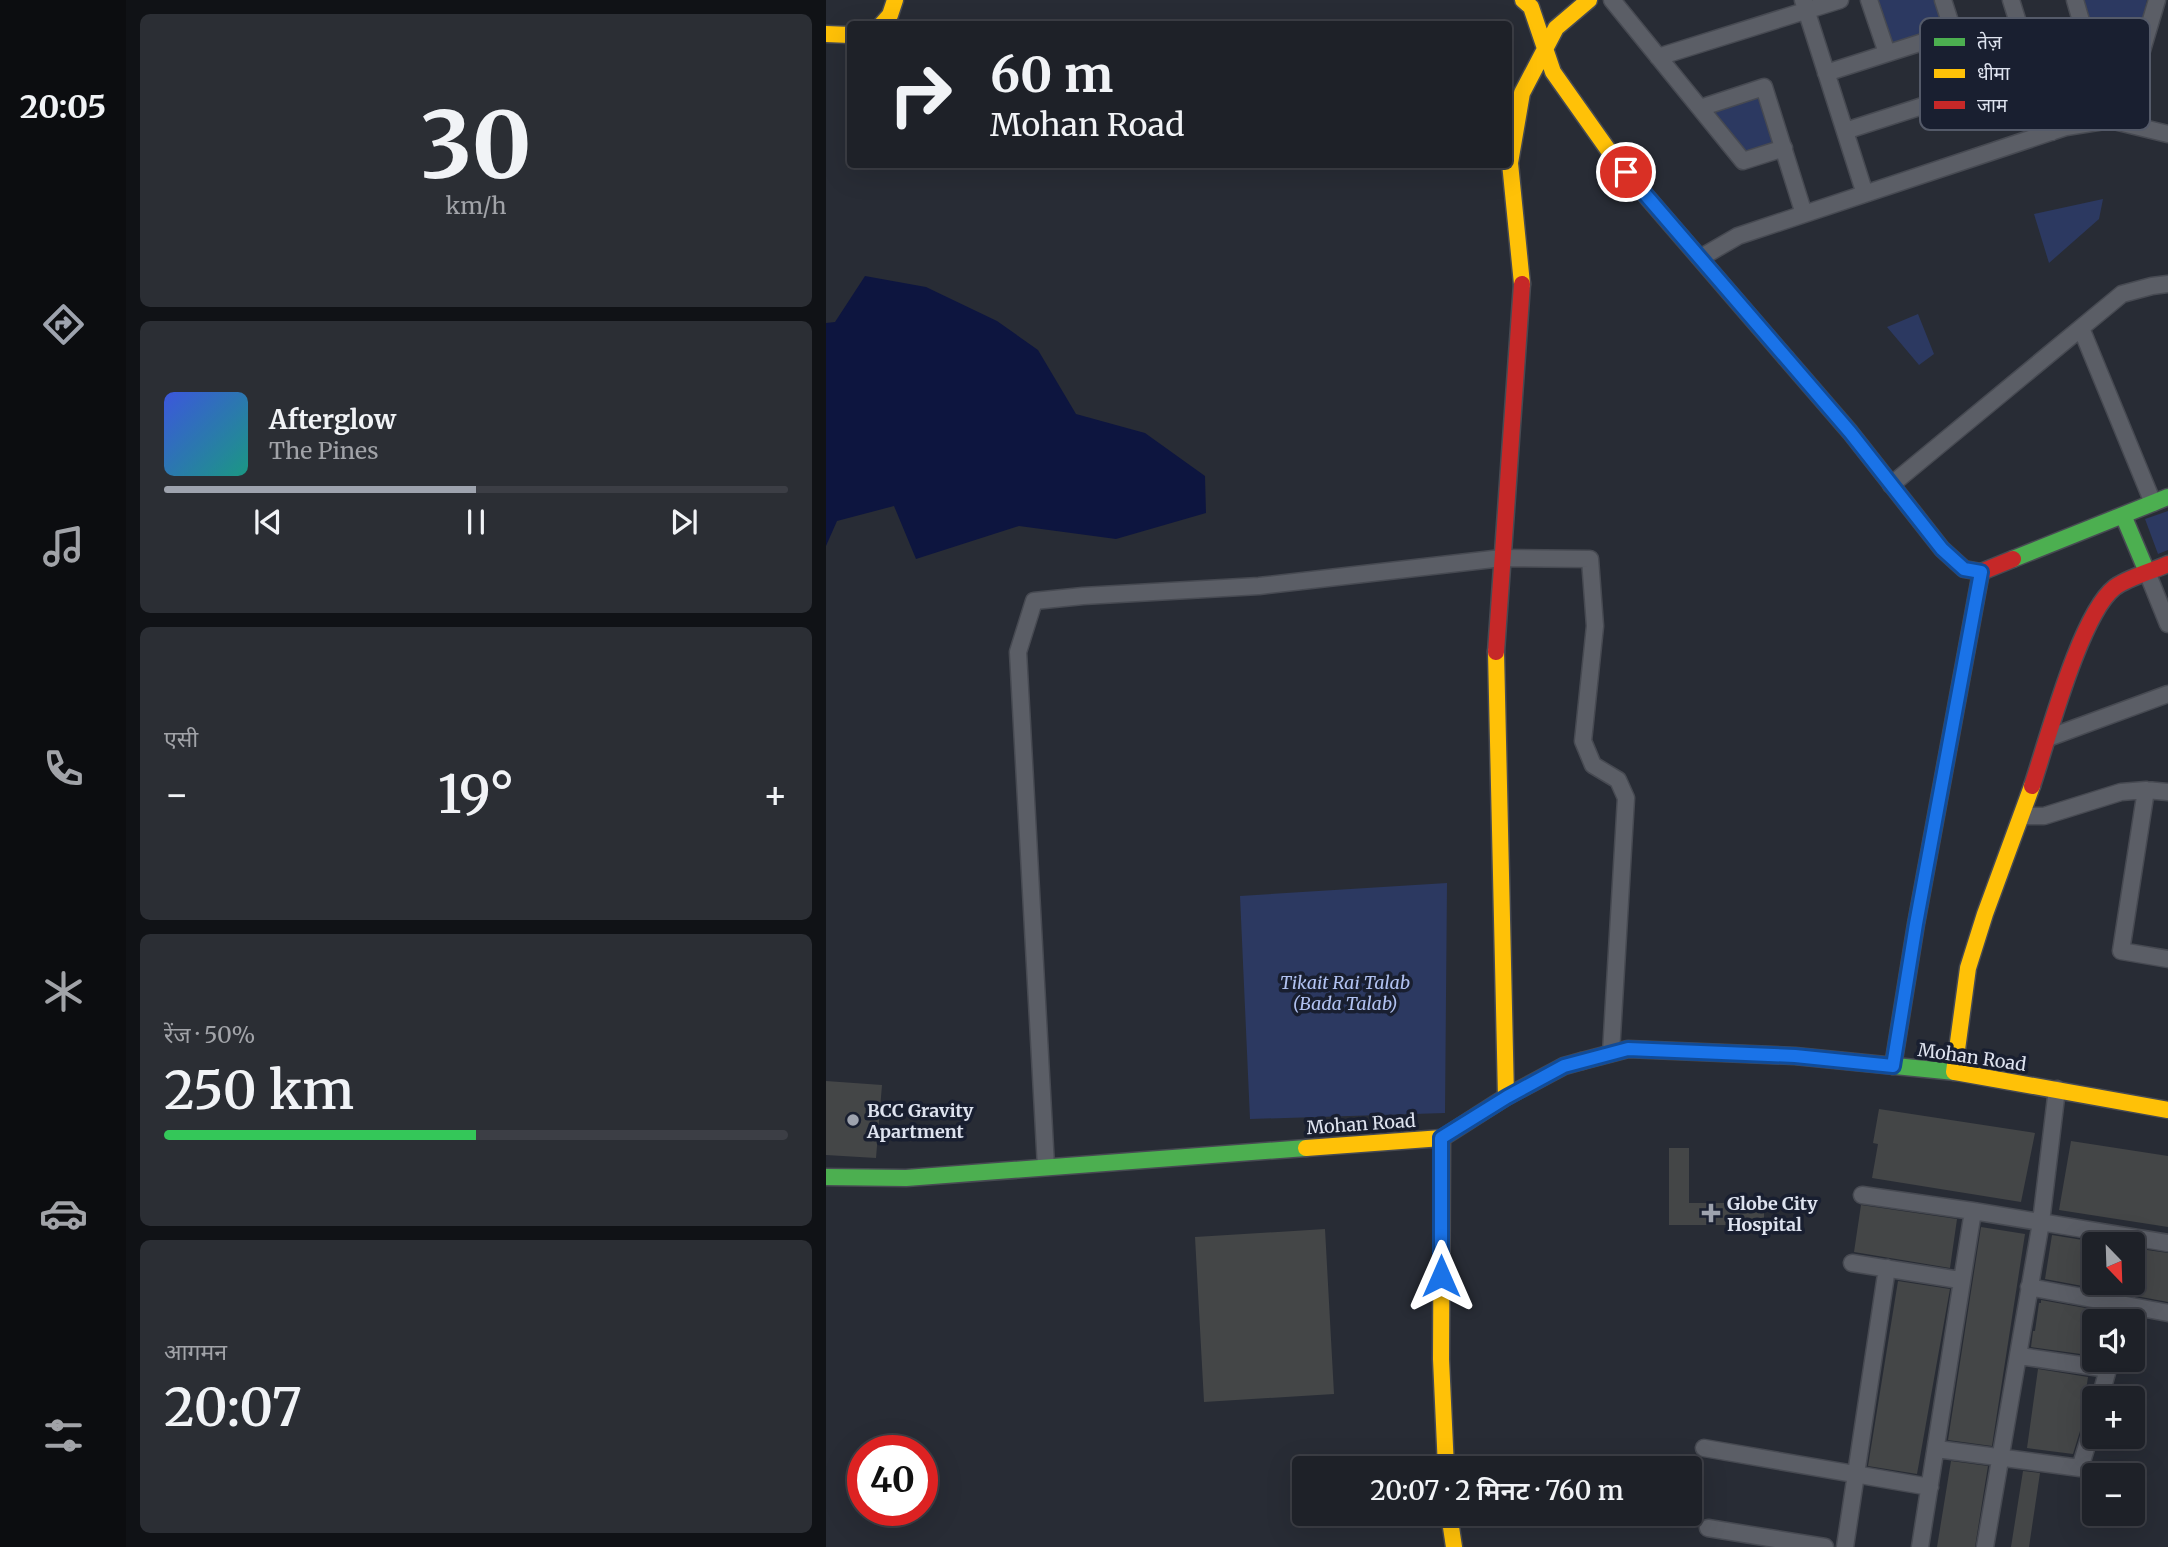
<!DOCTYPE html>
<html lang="hi">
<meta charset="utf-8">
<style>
body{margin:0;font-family:Merriweather,"Noto Sans Devanagari",serif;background:#2b2e34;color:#f1f3f6;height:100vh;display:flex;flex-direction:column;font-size:26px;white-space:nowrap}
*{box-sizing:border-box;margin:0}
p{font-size:23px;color:#a1a3a8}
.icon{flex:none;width:38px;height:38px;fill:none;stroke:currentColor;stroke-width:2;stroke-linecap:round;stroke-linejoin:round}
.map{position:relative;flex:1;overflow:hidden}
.side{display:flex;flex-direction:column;gap:14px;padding:14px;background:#101216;width:700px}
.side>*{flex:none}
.banner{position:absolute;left:21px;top:21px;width:665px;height:147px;border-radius:7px;box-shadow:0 7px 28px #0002,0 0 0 2px #3c3e45;background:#1e2128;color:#f1f3f6;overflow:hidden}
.needle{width:46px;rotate:157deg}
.buttons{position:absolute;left:1256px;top:1232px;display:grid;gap:14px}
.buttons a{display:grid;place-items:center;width:63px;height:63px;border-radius:7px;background:#1e2128;box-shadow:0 7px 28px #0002,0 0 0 2px #3c3e45;font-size:35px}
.speed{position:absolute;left:21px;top:1435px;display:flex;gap:14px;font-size:35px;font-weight:700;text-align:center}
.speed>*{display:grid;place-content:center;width:91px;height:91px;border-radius:50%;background:#1e2128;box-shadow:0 7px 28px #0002,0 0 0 2px #3c3e45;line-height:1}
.speed .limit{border:10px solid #d22;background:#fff;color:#111}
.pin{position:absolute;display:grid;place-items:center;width:60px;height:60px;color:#fff;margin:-30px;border:4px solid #fff;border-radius:50%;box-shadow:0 2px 7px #0007}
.me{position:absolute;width:77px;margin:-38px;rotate:0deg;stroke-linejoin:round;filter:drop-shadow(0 0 5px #0008)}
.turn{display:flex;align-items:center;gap:24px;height:147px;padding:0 28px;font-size:32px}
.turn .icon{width:91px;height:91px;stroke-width:2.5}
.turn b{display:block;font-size:49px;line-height:60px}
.big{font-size:52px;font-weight:600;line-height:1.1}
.side .widget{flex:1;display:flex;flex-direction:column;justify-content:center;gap:10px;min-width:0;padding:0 24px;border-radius:10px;background:#2b2e34}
.side .dial{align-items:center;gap:0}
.dial b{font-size:91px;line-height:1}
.song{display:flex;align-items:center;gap:21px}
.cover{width:84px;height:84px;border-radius:10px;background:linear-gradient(135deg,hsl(230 70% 55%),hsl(170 70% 35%))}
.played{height:7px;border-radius:4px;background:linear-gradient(90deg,#9ea3ae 50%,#3c3e45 50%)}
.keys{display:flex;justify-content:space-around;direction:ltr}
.heat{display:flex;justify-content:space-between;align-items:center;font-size:38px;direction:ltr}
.charge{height:10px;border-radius:5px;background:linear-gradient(90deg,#34c759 50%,#3c3e45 0)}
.trip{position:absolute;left:466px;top:1456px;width:410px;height:70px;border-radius:7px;background:#1e2128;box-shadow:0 7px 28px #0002,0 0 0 2px #3c3e45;font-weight:600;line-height:70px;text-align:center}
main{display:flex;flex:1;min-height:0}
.tab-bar{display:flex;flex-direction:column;width:126px;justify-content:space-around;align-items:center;background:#0c0d10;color:#a1a3a8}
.tab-bar .icon{width:49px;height:49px}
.tab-bar .selected{color:#9ea3ae}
.tab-bar b{font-size:32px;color:#f1f3f6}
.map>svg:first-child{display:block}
.green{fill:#2c3961}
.water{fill:#0d153f}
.building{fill:#444647}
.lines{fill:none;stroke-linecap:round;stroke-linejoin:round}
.street-casing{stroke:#474a52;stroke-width:19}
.fast-casing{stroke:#474a52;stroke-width:19}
.slow-casing{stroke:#474a52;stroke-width:19}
.jam-casing{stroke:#474a52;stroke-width:19}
.street{stroke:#5b5e66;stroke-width:16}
.fast{stroke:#4caf50;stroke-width:16}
.slow{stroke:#ffc107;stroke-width:16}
.jam{stroke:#c62828;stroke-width:16}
.route-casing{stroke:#114b97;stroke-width:18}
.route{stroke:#1a73e8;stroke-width:12}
.poi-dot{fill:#9ea3ae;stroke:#191f30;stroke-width:2.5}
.labels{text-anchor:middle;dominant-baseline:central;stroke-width:7;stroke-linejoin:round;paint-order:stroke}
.park-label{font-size:18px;font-style:italic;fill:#b1c2f1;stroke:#191f30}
.street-label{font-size:18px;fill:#dee3ef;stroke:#191f30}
.poi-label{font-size:18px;font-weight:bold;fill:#dee3ef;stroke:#191f30;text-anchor:start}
.key{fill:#191f30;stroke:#545a69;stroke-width:2}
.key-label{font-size:19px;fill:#dee3ef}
</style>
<main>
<nav class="tab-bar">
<b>20:05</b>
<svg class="icon selected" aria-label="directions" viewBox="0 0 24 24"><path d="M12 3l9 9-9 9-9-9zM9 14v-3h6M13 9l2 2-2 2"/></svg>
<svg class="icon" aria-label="music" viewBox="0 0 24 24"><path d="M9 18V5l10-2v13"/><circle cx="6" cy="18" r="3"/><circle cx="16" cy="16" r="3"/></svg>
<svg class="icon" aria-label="phone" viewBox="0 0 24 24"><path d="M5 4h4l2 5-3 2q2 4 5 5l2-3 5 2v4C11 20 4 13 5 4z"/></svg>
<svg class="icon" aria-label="climate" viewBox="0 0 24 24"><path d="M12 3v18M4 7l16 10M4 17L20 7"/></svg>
<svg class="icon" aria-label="car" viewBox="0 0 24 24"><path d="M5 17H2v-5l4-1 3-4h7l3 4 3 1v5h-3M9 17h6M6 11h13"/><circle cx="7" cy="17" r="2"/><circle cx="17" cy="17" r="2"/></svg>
<svg class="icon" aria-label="filters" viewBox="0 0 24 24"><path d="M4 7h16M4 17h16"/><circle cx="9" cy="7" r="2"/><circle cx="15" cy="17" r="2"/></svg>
</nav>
<section class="side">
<div class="widget dial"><b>30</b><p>km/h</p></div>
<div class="widget">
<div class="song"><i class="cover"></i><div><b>Afterglow</b><p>The Pines</p></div></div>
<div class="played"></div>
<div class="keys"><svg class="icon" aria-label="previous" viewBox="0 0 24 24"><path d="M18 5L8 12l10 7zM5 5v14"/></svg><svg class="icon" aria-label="pause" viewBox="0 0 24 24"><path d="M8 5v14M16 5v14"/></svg><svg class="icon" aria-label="next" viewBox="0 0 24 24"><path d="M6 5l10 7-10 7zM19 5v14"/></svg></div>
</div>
<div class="widget"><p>एसी</p>
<div class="heat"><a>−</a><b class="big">19°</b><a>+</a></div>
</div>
<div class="widget"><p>रेंज · 50%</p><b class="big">250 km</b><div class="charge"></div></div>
<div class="widget"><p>आगमन</p><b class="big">20:07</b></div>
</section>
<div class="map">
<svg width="1342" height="1547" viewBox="0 0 1342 1547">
<rect width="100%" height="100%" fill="#282c35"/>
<path class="green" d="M 1051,0 L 1108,0 L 1118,29 L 1066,46 Z
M 1257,0 L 1321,0 L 1309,49 L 1269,41 Z
M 932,98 L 948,144 L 918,152 L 889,112 Z
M 1277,199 L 1273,219 L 1223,263 L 1208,214 Z
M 1092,314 L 1108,354 L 1093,365 L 1061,327 Z
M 1342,511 L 1342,550 L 1332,554 L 1319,519 Z
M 621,883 L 619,1113 L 424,1119 L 414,896 Z"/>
<path class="water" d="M 39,276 L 100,287 L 171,321 L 212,350 L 250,414 L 319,433 L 379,476 L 380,513 L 290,539 L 193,526 L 90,559 L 68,506 L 11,521 L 0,546 L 0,323 L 9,322 Z"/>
<path class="building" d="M 0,1081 L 56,1085 L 50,1158 L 0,1155 Z
M 1053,1109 L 1209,1133 L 1195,1202 L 1046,1178 L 1052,1144 L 1047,1143 Z
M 1245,1141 L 1342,1156 L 1342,1227 L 1233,1210 Z
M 843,1148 L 863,1148 L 863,1203 L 938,1203 L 938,1225 L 843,1225 Z
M 1035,1205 L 1131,1219 L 1124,1268 L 1028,1252 Z
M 1155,1227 L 1199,1234 L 1166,1446 L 1122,1440 Z
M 499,1229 L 508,1394 L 378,1402 L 369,1237 Z
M 1226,1235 L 1269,1242 L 1269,1283 L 1307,1283 L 1307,1248 L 1342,1253 L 1342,1302 L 1219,1279 Z
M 1072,1281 L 1124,1289 L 1091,1474 L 1042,1466 Z
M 1215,1300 L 1287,1313 L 1286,1321 L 1269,1321 L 1269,1356 L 1205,1347 L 1207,1331 L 1209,1331 L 1213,1303 L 1215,1303 Z
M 1212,1369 L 1262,1377 L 1254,1431 L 1247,1454 L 1201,1448 Z
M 1125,1461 L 1162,1466 L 1149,1547 L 1111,1547 Z
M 1197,1471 L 1214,1473 L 1203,1547 L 1185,1547 Z"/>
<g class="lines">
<g class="street-casing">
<path id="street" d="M 786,0 L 917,161 L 958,148
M 977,0 L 1039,194
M 1043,0 L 1061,53
M 1117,0 L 1146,90
M 1185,0 L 1226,132
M 1249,0 L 1264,52
M 832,57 L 1014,0
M 1000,73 L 1128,32
M 874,108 L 938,87 L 978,214
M 1019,131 L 1264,52 L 1314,57 L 1331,0
M 874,258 L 912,236 L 1240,127 L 1284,120 L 1342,134
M 1255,328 L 1327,503
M 1065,485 L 1296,294 L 1326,286 L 1342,284
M 1321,572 L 1342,624
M 1222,738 L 1342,694
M 1320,790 L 1295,951 L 1342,959
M 1196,816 L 1218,816 L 1295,792 L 1320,790 L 1342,792
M 220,1167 L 192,652 L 208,601 L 257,596 L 433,586 L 676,558 L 764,559 L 769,626 L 757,741 L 767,765 L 792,780 L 800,798 L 785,1053
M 1036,1195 L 1147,1211 L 1342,1243
M 1026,1263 L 1134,1280
M 1203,1287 L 1342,1313
M 1194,1356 L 1282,1369 L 1274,1398
M 878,1448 L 1104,1487
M 1111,1449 L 1254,1468 L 1269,1419
M 882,1528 L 999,1547
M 1019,1547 L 1061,1268
M 1094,1547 L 1147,1211
M 1159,1547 L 1215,1222 L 1231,1089"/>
</g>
<g class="fast-casing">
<path id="fast" d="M 1297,515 L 1321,572
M 1187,559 L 1342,497
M 756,1061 L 802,1049 L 969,1056 L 1129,1072
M 0,1177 L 80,1178 L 480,1148"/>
</g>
<g class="slow-casing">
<path id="slow" d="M 697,0 L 705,7 L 727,72 L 790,161 L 960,358
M 56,24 L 64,15 L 69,0
M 0,34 L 24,35
M 696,284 L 684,163 L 696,93 L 730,28 L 763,0
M 670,652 L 680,1097
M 1067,1066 L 1090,924 L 1155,572
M 1128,1072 L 1142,968 L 1159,914 L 1206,786
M 1129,1072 L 1342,1110
M 616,1138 L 615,1359 L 620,1468
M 480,1148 L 616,1138 L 680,1097 L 738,1066 L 756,1061
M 623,1514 L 628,1547"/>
</g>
<g class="jam-casing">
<path id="jam" d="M 960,358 L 1024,432 L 1116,549 L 1138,569 L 1155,572 L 1187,559
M 670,652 L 696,284
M 1206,786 C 1221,742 1254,615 1288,588 C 1300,578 1327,571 1342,564"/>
</g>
<use href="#street" class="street"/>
<use href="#fast" class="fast"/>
<use href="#slow" class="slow"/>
<use href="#jam" class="jam"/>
</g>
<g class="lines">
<g class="route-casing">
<path id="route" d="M 615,1276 L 615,1138 L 681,1097 L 738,1066 L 802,1049 L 969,1056 L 1067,1066 L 1090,924 L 1155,572 L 1138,569 L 1116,549 L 1024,432 L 800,172"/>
</g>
<use href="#route" class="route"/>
</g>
<g class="poi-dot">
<circle cx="27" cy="1120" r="7"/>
<path d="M881.5 1202.5h7v7h7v7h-7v7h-7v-7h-7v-7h7z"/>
</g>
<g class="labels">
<g class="park-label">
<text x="519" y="982">Tikait Rai Talab<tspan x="519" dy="21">(Bada Talab)</tspan></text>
</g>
<g class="street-label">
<text transform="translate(1146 1057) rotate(8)">Mohan Road</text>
<text transform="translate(535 1124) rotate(-4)">Mohan Road</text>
</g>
<g class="poi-label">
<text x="41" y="1110">BCC Gravity<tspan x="41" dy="21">Apartment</tspan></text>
<text x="901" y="1203">Globe City<tspan x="901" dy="21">Hospital</tspan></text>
</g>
</g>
<rect x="1094" y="18" width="230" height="112" rx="10" class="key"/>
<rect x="1108" y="38" width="31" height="8" fill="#4caf50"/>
<rect x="1108" y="69" width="31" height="9" fill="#ffc107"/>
<rect x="1108" y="101" width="31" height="8" fill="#c62828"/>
<g class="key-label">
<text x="1151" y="49">तेज़</text>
<text x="1151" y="80">धीमा</text>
<text x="1151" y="112">जाम</text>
</g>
</svg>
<div class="buttons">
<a><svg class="needle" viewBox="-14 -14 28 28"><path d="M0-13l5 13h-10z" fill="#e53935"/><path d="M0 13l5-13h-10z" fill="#a1a3a8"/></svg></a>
<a><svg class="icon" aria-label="sound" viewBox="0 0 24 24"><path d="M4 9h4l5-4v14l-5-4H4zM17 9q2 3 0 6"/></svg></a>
<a>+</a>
<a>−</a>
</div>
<div class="speed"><div class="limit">40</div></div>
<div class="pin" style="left:800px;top:172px;background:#d93025"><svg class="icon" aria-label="arrive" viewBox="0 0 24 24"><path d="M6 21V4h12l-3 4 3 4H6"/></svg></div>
<svg class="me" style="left:615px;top:1276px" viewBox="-20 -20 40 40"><path d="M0-17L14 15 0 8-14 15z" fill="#1a73e8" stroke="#fff" stroke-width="4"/></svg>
<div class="trip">20:07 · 2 मिनट · 760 m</div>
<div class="banner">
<div class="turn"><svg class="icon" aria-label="right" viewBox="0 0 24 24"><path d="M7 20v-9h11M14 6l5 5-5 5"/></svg><div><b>60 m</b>Mohan Road</div></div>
</div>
</div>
</main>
